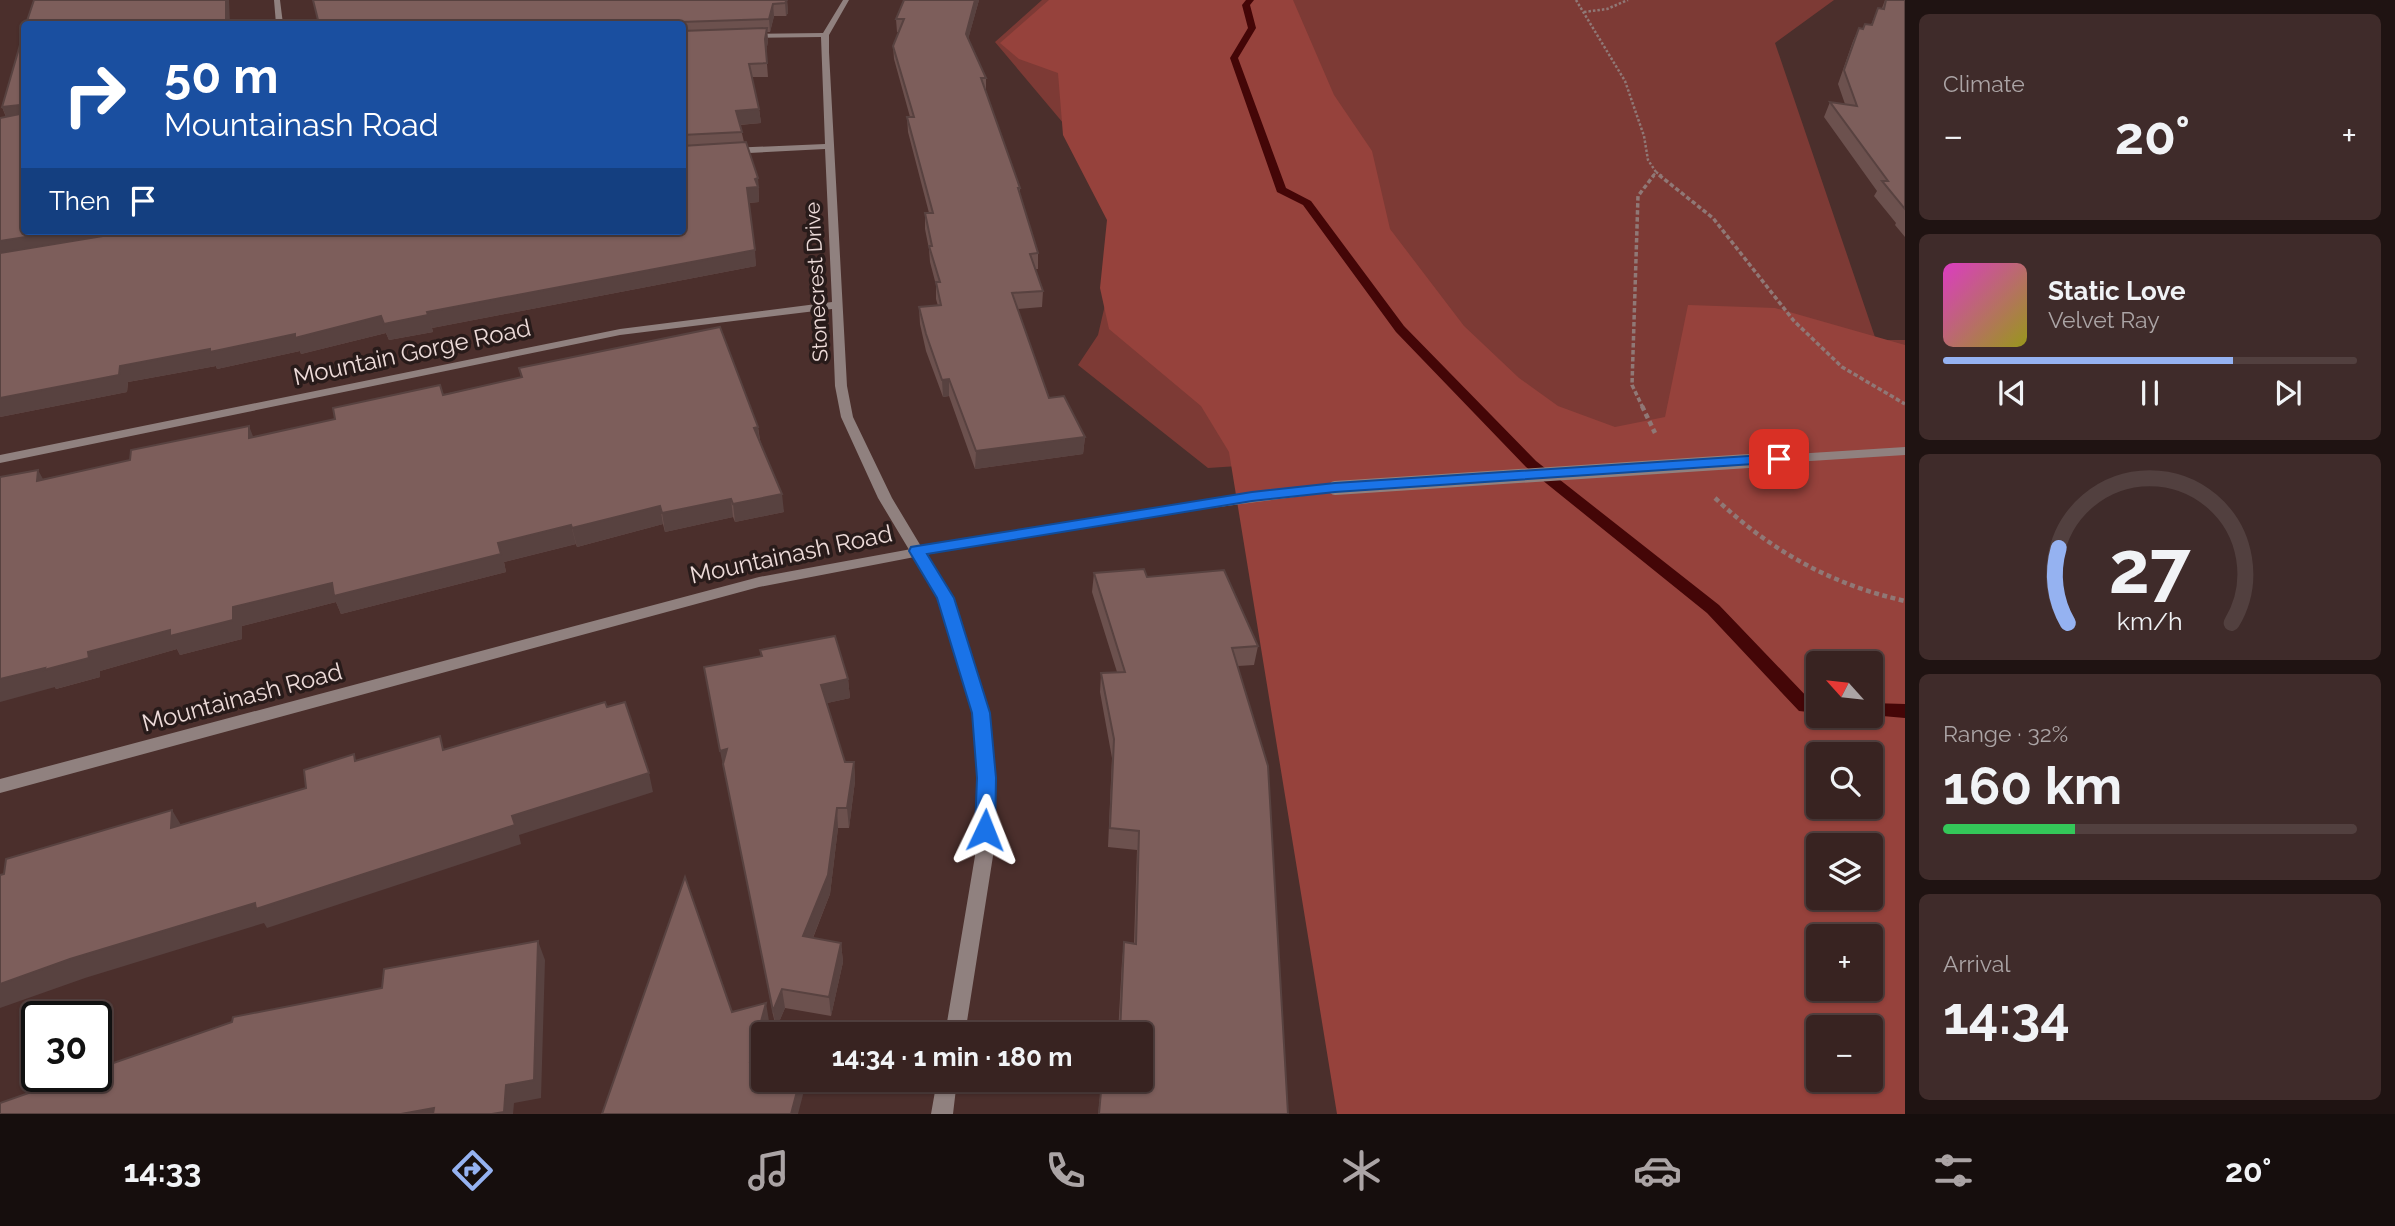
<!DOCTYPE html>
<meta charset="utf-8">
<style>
body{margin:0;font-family:Raleway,sans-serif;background:#3f2b2a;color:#f1f3f6;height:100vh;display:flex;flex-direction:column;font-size:26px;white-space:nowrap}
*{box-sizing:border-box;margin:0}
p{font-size:23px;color:#aba4a5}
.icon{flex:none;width:38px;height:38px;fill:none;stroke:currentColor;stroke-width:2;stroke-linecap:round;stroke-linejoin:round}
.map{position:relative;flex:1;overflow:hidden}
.panel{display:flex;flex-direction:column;gap:14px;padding:14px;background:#1f1312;width:490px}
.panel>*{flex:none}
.banner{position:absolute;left:21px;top:21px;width:665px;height:214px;border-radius:7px;box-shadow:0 2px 5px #0004,0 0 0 2px #52403f;background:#1a4fa0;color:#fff;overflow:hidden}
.needle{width:46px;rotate:297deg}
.buttons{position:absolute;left:1806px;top:651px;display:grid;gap:14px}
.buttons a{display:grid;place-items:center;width:77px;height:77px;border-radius:7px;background:#382321;box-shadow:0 2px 5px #0004,0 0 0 2px #52403f;font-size:35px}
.speed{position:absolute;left:21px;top:1001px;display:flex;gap:14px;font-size:35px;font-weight:700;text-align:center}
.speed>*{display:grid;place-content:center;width:91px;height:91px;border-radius:50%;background:#382321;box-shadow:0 2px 5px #0004,0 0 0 2px #52403f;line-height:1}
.speed .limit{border:4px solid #111;border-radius:10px;background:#fff;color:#111}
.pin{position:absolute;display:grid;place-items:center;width:60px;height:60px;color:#fff;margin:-30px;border-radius:14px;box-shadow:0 4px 10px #0006}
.me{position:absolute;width:77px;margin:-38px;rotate:2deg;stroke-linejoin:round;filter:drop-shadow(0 0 5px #0008)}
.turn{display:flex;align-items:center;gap:24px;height:147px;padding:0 28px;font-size:32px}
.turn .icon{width:91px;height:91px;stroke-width:2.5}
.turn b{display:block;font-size:49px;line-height:60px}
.then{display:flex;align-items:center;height:66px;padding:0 28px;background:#0003;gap:14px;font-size:26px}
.big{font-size:52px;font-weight:700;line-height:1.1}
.panel .widget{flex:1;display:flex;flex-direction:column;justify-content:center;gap:10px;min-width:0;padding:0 24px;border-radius:10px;background:#3f2b2a}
.panel .dial{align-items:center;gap:0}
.dial svg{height:182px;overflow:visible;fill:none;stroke:#52403f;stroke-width:7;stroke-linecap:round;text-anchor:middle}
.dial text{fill:#f1f3f6;stroke:none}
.song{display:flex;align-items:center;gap:21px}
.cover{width:84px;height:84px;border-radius:10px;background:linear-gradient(135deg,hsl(310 70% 55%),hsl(60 70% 35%))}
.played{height:7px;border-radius:4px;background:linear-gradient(90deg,#95b2f1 70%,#52403f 70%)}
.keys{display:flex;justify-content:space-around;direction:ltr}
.heat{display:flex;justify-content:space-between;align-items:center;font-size:38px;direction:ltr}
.charge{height:10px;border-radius:5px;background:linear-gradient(90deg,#34c759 32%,#52403f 0)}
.trip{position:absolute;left:751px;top:1022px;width:402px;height:70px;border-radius:7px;background:#382321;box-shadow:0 2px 5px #0004,0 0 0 2px #52403f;font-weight:700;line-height:70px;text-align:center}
.tabs{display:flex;height:112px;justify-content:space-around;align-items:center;background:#160e0d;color:#aba4a5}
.tabs .icon{width:49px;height:49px}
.tabs .on{color:#95b2f1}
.tabs b{font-size:32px;color:#f1f3f6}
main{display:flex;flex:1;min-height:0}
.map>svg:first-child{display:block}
.green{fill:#7d3a35}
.forest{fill:#96423c;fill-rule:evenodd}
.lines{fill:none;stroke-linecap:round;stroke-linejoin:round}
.stream{fill:#440607;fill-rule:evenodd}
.path-far2{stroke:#907876;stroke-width:2.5;stroke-dasharray:2.5 2;stroke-linecap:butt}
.path-far1{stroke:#907876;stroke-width:3.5;stroke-dasharray:4.5 2.5;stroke-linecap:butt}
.path{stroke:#907876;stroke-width:4.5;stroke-dasharray:5 3.5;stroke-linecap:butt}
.minor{fill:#90817f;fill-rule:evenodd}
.tertiary{fill:#90817f;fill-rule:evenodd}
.tertiary-bridge{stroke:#90817f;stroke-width:14}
.wall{fill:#6c514e}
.shaded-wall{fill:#584240}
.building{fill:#7d5e5b;stroke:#584240;stroke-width:2}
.route{fill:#1a73e8;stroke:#114b97;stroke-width:2}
.labels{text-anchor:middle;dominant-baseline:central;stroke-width:7;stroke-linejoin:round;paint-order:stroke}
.far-street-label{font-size:21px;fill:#eddbd9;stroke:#281b1a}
.street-label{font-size:24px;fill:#eddbd9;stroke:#281b1a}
</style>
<main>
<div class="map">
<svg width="1905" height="1114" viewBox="0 0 1905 1114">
<rect width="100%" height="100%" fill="#4b2f2c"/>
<path class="green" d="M 1042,0 L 1834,0 L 1775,43 L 1876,340 L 1905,340 L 1905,421 L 1208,468 L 1078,365 L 1098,335 L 1128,206 L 1101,168 L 995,42 Z"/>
<path class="forest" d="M 1049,0 L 1293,0 L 1334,95 L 1372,151 L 1390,229 L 1464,326 L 1519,378 L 1558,406 L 1615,427 L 1665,417 L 1688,305 L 1775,308 L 1905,345 L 1905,1114 L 1337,1114 L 1229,452 L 1201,406 L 1109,329 L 1100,288 L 1107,220 L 1063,135 L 1058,73 L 1019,59 L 1000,43 ZM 1818,663 L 1871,663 L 1871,716 L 1818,716 ZM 1818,754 L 1871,754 L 1871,807 L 1818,807 ZM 1818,845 L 1871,845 L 1871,898 L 1818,898 ZM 1818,936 L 1871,936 L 1871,989 L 1818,989 ZM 1818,1027 L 1871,1027 L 1871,1080 L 1818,1080 Z"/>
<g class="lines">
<path class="stream" d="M 1246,0 L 1254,0 L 1250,5 L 1256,28 L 1238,58 L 1286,188 L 1311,201 L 1404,326 L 1536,461 L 1719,605 L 1810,700 L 1818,701 L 1818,713 L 1799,711 L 1707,613 L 1526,467 L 1396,332 L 1303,205 L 1277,192 L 1230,58 L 1248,28 L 1242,5 Z
M 1871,703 L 1905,704 L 1905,718 L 1871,715 Z"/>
<path class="path-far2" d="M 1576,0 L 1625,81 L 1644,136 L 1648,160 L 1656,172 L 1653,176
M 1584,12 L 1607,9 L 1628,0
M 1656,172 L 1662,176"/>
<path class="path-far1" d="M 1659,175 L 1713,218 L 1794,321 L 1842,367 L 1905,404
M 1643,408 L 1632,385 L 1638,196 L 1654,175"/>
<path class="path" d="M 1642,406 L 1655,433
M 1715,498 C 1771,551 1830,584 1905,601"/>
<path class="minor" d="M 274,0 L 280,0 L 283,24 L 276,24 Z
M 843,0 L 849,0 L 829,35 L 829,52 L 847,386 L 853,417 L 892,498 L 952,598 L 989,714 L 994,778 L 993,856 L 965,1034 L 945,1034 L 975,856 L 978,778 L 973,714 L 938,598 L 878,498 L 841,417 L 835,386 L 832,309 L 620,335 L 0,463 L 0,455 L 620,329 L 832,302 L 825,149 L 729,154 L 725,151 L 729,148 L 825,144 L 821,37 L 750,38 L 746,36 L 750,34 L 823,33 Z
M 937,1080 L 957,1080 L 953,1114 L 931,1114 Z"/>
<path class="tertiary" d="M 1905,447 L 1905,455 L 1779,463 L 1773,459 L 1779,455 Z
M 1335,484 L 1340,485 L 1342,488 L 1340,491 L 1196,510 L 982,544 L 759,587 L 0,793 L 0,779 L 759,577 L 982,536 L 1196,502 Z"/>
<path class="tertiary-bridge" d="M 1335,488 L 1779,459"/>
</g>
<path class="wall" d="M 313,0 L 787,0 L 788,13 L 786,16 L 774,16 L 770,32 L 767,32 L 768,41 L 766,52 L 768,77 L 752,77 L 759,109 L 761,123 L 740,125 L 744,142 L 746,142 L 758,178 L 759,202 L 749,203 L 756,266 L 432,328 L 433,332 L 389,340 L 386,333 L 301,354 L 300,351 L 217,369 L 216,366 L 128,382 L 127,392 L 0,417 L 0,118 L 6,117 L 2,107 L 24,31 L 24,231 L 682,231 L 682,24 L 319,24 Z
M 979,0 L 968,39 L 986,78 L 986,91 L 1020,188 L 1020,195 L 1038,253 L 1038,269 L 1035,269 L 1043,291 L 1042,307 L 1018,309 L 1049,398 L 1085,437 L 1083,454 L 975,469 L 949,396 L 943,397 L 926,351 L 920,324 L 919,307 L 938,306 L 936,299 L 936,285 L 930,262 L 929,249 L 925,229 L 925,213 L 929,213 L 908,132 L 907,117 L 910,117 L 894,59 L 893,46 L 899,32 L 897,32 L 896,19 Z
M 1885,0 L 1905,0 L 1905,237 L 1895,225 L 1896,223 L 1874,196 L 1877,191 L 1824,117 L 1830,102 L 1845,104 L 1838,84 L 1853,41 L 1859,28 L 1863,29 L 1871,25 L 1878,8 L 1882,8 Z
M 519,368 L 758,427 L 760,440 L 784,512 L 735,522 L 733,517 L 665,532 L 663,524 L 577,547 L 576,544 L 504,562 L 506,572 L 341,614 L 336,602 L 242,626 L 242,639 L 180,655 L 177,649 L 100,671 L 100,677 L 56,689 L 55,687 L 43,479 L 253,437 L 521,377 Z
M 1094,573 L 1147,577 L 1258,646 L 1254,665 L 1238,666 L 1288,1114 L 1098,1114 L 1102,1080 L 1141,1080 L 1141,1034 L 1118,1034 L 1122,961 L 1124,942 L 1134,943 L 1137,850 L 1108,847 L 1112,758 L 1100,692 L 1101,673 L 1117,672 L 1092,592 Z
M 760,650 L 848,679 L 850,698 L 827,703 L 845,762 L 854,762 L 855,781 L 849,828 L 838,828 L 830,894 L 813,938 L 841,943 L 843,962 L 831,1016 L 785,1008 L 776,1029 L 704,667 L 761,656 Z"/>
<path class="shaded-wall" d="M 226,0 L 229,0 L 230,24 L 226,24 Z
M 787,0 L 788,13 L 786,16 L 785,3 Z
M 975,0 L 979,0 L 966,47 L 966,34 Z
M 773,4 L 774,16 L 770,32 L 769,19 Z
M 767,28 L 768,41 L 766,52 L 765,39 Z
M 19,105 L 24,116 L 8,121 L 2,107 Z
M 759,109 L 761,123 L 737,125 L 736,111 Z
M 758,178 L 759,202 L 748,203 L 747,188 L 755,179 Z
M 64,231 L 166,231 L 0,258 L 0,241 Z
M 755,250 L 756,266 L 432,328 L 427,312 Z
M 428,315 L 433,332 L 389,340 L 386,333 L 301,354 L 300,351 L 217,369 L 216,366 L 128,382 L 127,392 L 0,417 L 0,398 L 120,366 L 381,316 Z
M 949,379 L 949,396 L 943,397 L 942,380 Z
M 249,426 L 256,444 L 249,438 Z
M 758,427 L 760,445 L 754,428 Z
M 1085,437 L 1083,454 L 975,469 L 976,451 Z
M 38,470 L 48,488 L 37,481 Z
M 782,494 L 784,512 L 735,522 L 733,504 Z
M 731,499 L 733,517 L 665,532 L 662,513 Z
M 660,506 L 663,524 L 577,547 L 572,528 Z
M 571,525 L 576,544 L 504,562 L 506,572 L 341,614 L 336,602 L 242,626 L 242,639 L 180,655 L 177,649 L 100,671 L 100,677 L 56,689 L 55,687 L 0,702 L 0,679 L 233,607 Z
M 848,679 L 850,698 L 823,704 L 821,685 Z
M 727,749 L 730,768 L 724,770 L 720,751 Z
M 854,762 L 855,781 L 849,828 L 847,808 Z
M 649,773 L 653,792 L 519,835 L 521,844 L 267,928 L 264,923 L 85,978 L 0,1008 L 0,984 L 70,959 L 512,816 Z
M 837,808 L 838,828 L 830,894 L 806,955 L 803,936 Z
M 172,810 L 184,830 L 171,828 Z
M 538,941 L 545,960 L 541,1098 L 514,1103 L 513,1114 L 492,1114 L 506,1085 Z
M 841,943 L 843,962 L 831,1016 L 829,997 Z
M 782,989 L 785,1008 L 776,1029 L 773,1011 Z
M 766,1003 L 769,1021 L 765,1034 L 763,1034 L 763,1043 L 753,1081 L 750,1062 Z
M 800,1080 L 804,1080 L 805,1087 L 798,1114 L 791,1114 Z
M 434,1108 L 437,1114 L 401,1114 Z"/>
<path class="building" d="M 34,0 L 226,0 L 226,24 L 26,24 Z
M 313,0 L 787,0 L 785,3 L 773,4 L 769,19 L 680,22 L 678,24 L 319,24 Z
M 904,0 L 975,0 L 966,34 L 986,78 L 981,78 L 1020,188 L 1018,188 L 1038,253 L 1030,254 L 1043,291 L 1012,293 L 1049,398 L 1064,396 L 1085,437 L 976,451 L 949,379 L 942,380 L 926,334 L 919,307 L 941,305 L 936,282 L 940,282 L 929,246 L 932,246 L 925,213 L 933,213 L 907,117 L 914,117 L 893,46 L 904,19 L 896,19 Z
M 1886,0 L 1905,0 L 1905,209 L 1882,181 L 1888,181 L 1830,102 L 1857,106 L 1844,70 L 1859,28 L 1863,29 L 1865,24 L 1872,25 L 1878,8 L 1884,9 Z
M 767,28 L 765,39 L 767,63 L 749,64 L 759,109 L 736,111 L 742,132 L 682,135 L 682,31 Z
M 24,31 L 24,231 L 64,231 L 0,241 L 0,118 L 20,114 L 19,105 L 2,107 Z
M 746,142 L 758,178 L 755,179 L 758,187 L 747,188 L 755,250 L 427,312 L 428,315 L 384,324 L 381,316 L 295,338 L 295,334 L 210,352 L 210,349 L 120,366 L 119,375 L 0,398 L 0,253 L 133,231 L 682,231 L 682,146 Z
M 720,327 L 758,427 L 754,428 L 782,494 L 733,504 L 731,499 L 662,513 L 660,506 L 572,528 L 571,525 L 498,543 L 501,554 L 334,596 L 332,583 L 233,607 L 233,620 L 170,636 L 170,630 L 88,652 L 89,658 L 44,670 L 45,668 L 0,679 L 0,477 L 38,470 L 37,481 L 130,460 L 131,450 L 249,426 L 249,438 L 335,419 L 333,408 L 440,385 L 443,395 L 522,377 L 519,368 Z
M 1144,569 L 1147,577 L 1224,570 L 1258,646 L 1232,648 L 1268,766 L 1288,1114 L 1099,1114 L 1102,1080 L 1141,1080 L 1141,1034 L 1120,1034 L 1124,942 L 1136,944 L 1139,831 L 1110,828 L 1114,739 L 1101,673 L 1125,672 L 1094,573 Z
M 835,636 L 848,679 L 821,685 L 845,762 L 854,762 L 847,808 L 837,808 L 828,875 L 803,936 L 841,943 L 829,997 L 782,989 L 773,1011 L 723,764 L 727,749 L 720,751 L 704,667 L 762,656 L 760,650 Z
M 605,702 L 607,707 L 625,702 L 649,773 L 512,816 L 515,825 L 256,909 L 255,903 L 70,959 L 0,984 L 0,875 L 4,874 L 6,859 L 172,810 L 171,828 L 306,788 L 304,770 L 354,754 L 355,761 L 440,736 L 443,750 Z
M 685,877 L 732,1012 L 766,1003 L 750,1062 L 763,1064 L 763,1080 L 800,1080 L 791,1114 L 602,1114 Z
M 538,941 L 534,1080 L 506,1085 L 504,1112 L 492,1114 L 433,1114 L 434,1108 L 401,1114 L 0,1114 L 0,1103 L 77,1076 L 96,1076 L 96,1069 L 232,1022 L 233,1017 L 382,988 L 384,969 Z"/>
<path class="route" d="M 1779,454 L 1784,456 L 1786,459 L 1784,462 L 1335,492 L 1252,501 L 927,554 L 954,598 L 990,713 L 996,778 L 995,830 L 992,835 L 985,838 L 978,835 L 975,830 L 977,778 L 972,713 L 937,598 L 909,551 L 911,547 L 1252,492 L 1335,483 Z"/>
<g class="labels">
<g class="far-street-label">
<text transform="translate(816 282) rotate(-93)">Stonecrest Drive</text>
</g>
<g class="street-label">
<text transform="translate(412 352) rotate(-12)">Mountain Gorge Road</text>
<text transform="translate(791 554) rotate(-12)">Mountainash Road</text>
<text transform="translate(242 697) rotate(-15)">Mountainash Road</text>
</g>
</g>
</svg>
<div class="buttons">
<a><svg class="needle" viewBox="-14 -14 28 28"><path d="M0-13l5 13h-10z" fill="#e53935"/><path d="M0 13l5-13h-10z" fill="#aba4a5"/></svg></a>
<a><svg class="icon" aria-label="search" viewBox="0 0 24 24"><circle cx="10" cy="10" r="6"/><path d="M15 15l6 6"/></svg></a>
<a><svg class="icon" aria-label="layers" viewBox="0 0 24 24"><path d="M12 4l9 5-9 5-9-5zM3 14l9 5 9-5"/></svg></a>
<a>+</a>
<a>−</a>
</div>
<div class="speed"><div class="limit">30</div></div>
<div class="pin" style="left:1779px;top:459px;background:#d93025"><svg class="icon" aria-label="arrive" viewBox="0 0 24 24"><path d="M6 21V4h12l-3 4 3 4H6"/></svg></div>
<svg class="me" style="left:985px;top:830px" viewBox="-20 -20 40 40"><path d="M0-17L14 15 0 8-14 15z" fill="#1a73e8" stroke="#fff" stroke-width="4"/></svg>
<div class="trip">14:34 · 1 min · 180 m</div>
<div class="banner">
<div class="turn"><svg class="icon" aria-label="right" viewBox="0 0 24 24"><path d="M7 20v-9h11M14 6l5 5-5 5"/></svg><div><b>50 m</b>Mountainash Road</div></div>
<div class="then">Then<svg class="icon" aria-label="arrive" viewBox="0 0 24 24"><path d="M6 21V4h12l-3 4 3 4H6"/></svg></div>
</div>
</div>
<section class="panel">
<div class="widget"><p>Climate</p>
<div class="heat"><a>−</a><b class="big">20°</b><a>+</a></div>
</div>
<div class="widget">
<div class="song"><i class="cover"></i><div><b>Static Love</b><p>Velvet Ray</p></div></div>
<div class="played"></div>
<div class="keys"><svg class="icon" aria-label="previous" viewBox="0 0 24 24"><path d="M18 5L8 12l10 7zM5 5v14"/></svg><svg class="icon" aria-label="pause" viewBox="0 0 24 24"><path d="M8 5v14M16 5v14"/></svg><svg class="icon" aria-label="next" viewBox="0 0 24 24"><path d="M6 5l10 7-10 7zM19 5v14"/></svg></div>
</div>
<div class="widget dial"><svg viewBox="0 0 100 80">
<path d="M14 69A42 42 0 1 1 86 69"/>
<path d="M14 69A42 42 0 0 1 10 36" stroke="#95b2f1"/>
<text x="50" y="56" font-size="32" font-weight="700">27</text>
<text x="50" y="72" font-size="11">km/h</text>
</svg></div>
<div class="widget"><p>Range · 32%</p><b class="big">160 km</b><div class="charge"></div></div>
<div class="widget"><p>Arrival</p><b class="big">14:34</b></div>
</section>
</main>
<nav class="tabs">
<b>14:33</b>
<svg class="icon on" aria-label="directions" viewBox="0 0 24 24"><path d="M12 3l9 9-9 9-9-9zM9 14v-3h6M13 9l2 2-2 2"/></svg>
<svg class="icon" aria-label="music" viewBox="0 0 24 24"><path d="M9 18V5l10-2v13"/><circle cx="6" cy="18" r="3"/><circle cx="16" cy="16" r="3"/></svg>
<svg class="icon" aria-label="phone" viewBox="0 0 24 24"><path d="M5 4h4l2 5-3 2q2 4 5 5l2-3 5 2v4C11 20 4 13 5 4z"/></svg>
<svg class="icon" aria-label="climate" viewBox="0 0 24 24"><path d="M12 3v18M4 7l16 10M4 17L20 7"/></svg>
<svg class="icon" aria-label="car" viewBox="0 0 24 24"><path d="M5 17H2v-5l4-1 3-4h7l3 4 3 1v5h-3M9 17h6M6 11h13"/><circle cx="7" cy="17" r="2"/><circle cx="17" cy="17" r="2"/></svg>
<svg class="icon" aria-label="filters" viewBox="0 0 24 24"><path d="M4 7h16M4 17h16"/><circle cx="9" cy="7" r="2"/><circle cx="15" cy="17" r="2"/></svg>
<b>20°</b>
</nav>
